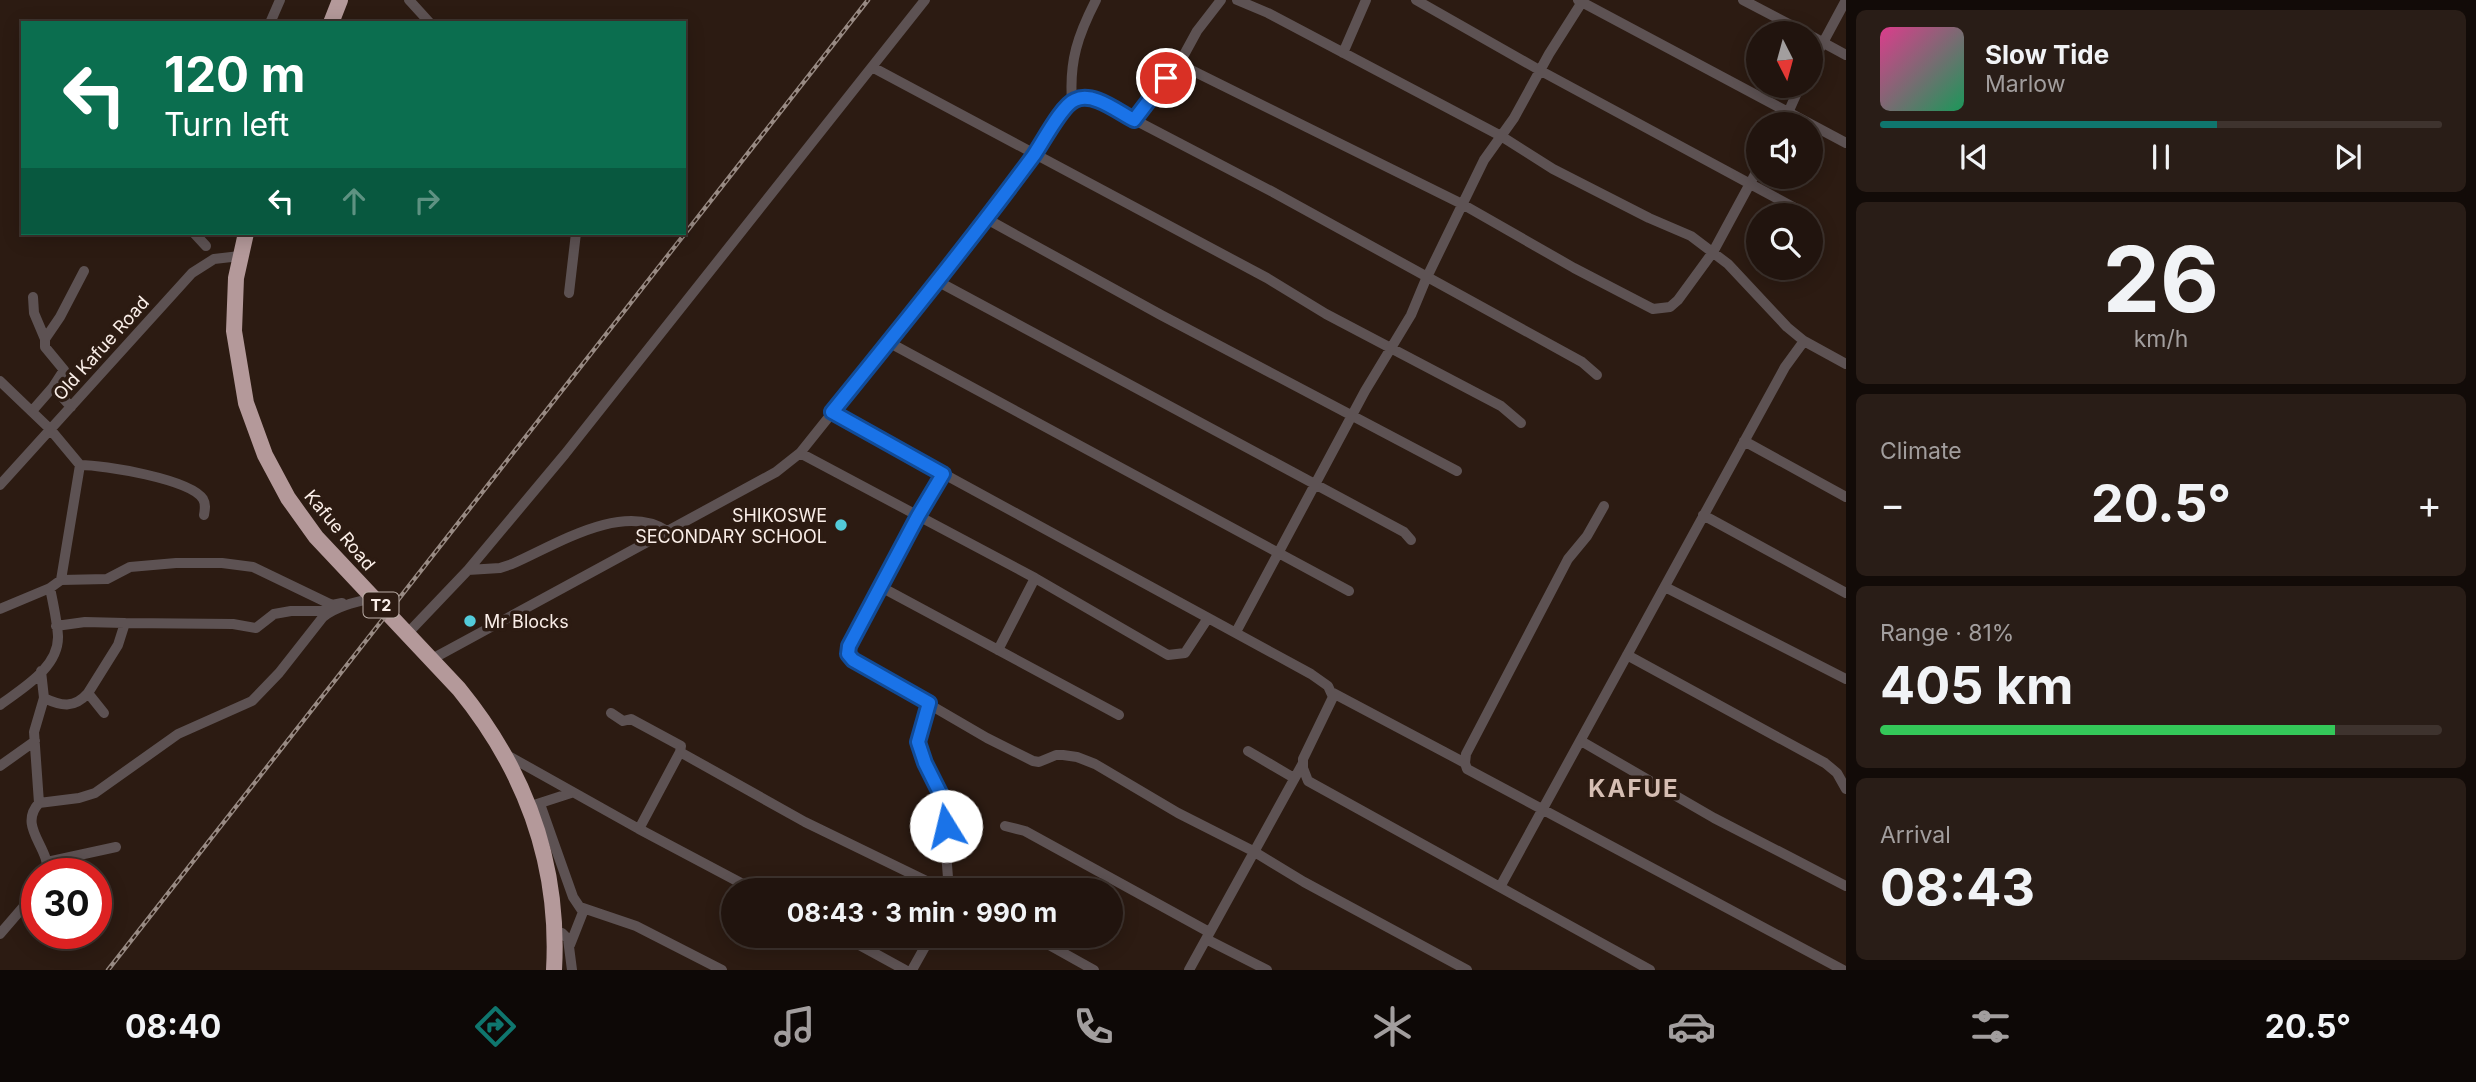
<!DOCTYPE html>
<meta charset="utf-8">
<style>
body{margin:0;font-family:Inter,sans-serif;background:#291d17;color:#f1f3f6;height:100vh;display:flex;flex-direction:column;font-size:26px;white-space:nowrap}
*{box-sizing:border-box;margin:0}
p{font-size:23px;color:#a29e9e}
.icon{flex:none;width:38px;height:38px;fill:none;stroke:currentColor;stroke-width:2;stroke-linecap:round;stroke-linejoin:round}
.map{position:relative;flex:1;overflow:hidden}
.side{display:flex;flex-direction:column;gap:10px;padding:10px;background:#120b08;width:630px}
.side>*{flex:none}
.guide{position:absolute;left:21px;top:21px;width:665px;height:214px;border-radius:0px;box-shadow:0 4px 18px #0003,0 0 0 2px #3e332e;background:#0b6e4f;color:#fff;overflow:hidden}
.needle{width:46px;rotate:174deg}
.fabs{position:absolute;left:1746px;top:21px;display:grid;gap:14px}
.fabs a{display:grid;place-items:center;width:77px;height:77px;border-radius:50%;background:#21140e;box-shadow:0 4px 18px #0003,0 0 0 2px #3e332e;font-size:35px}
.speed{position:absolute;left:21px;top:858px;display:flex;gap:14px;font-size:35px;font-weight:700;text-align:center}
.speed>*{display:grid;place-content:center;width:91px;height:91px;border-radius:50%;background:#21140e;box-shadow:0 4px 18px #0003,0 0 0 2px #3e332e;line-height:1}
.speed .limit{border:10px solid #d22;background:#fff;color:#111}
.pin{position:absolute;display:grid;place-items:center;width:60px;height:60px;color:#fff;margin:-30px;border:4px solid #fff;border-radius:50%;box-shadow:0 2px 7px #0007}
.me{position:absolute;width:77px;margin:-38px;rotate:351deg;stroke-linejoin:round;filter:drop-shadow(0 0 5px #0008)}
.turn{display:flex;align-items:center;gap:24px;height:147px;padding:0 28px;font-size:32px}
.turn .icon{width:91px;height:91px;stroke-width:2.5}
.turn b{display:block;font-size:49px;line-height:60px}
.lanes{display:flex;align-items:center;height:66px;padding:0 28px;background:#0003;justify-content:center;gap:35px;direction:ltr}
.lanes .off{opacity:.35}
.big{font-size:52px;font-weight:700;line-height:1.1}
.side .tile{flex:1;display:flex;flex-direction:column;justify-content:center;gap:10px;min-width:0;padding:0 24px;border-radius:10px;background:#291d17}
.side .dial{align-items:center;gap:0}
.dial b{font-size:91px;line-height:1}
.song{display:flex;align-items:center;gap:21px}
.cover{width:84px;height:84px;border-radius:10px;background:linear-gradient(135deg,hsl(330 70% 55%),hsl(150 70% 35%))}
.played{height:7px;border-radius:4px;background:linear-gradient(90deg,#0f766e 60%,#3e332e 60%)}
.keys{display:flex;justify-content:space-around;direction:ltr}
.heat{display:flex;justify-content:space-between;align-items:center;font-size:38px;direction:ltr}
.charge{height:10px;border-radius:5px;background:linear-gradient(90deg,#34c759 81%,#3e332e 0)}
.trip{position:absolute;left:721px;top:878px;width:402px;height:70px;border-radius:35px;background:#21140e;box-shadow:0 4px 18px #0003,0 0 0 2px #3e332e;font-weight:700;line-height:70px;text-align:center}
.tab-bar{display:flex;height:112px;justify-content:space-around;align-items:center;background:#0d0806;color:#a29e9e}
.tab-bar .icon{width:49px;height:49px}
.tab-bar .selected{color:#0f766e}
.tab-bar b{font-size:32px;color:#f1f3f6}
main{display:flex;flex:1;min-height:0}
.map>svg:first-child{display:block}
.lines{fill:none;stroke-linecap:round;stroke-linejoin:round}
.minor{stroke:#5d5253;stroke-width:10}
.highway{stroke:#b4999a;stroke-width:16}
.rail-casing{stroke:#988a83;stroke-width:4.5}
.rail{stroke:#2c1b12;stroke-width:2;stroke-dasharray:5;stroke-linecap:butt}
.route-casing{stroke:#114b97;stroke-width:18}
.route{stroke:#1a73e8;stroke-width:12}
.poi-dot{fill:#53cbda;stroke:#2c1b12;stroke-width:2.5}
.labels{text-anchor:middle;dominant-baseline:central;stroke-width:7;stroke-linejoin:round;paint-order:stroke}
.shield{fill:#2c1b12;stroke:#bcafa8;stroke-width:2}
.shield-label{font-size:16px;font-weight:bold;fill:#faeee8}
.street-label{font-size:18px;fill:#faeee8;stroke:#2c1b12}
.poi-label{font-size:18px;fill:#faeee8;stroke:#2c1b12;text-anchor:end}
.district-label{font-size:24px;font-weight:bold;letter-spacing:2px;fill:#d6beb3;stroke:#2c1b12}
</style>
<main>
<div class="map">
<svg width="1846" height="970" viewBox="0 0 1846 970">
<rect width="100%" height="100%" fill="#2c1b12"/>
<g class="lines">
<path class="minor" d="M 409,0 L 430,23
M 1237,0 L 1268,13 L 1501,136 L 1553,169 L 1649,218 L 1691,236 L 1728,264 L 1787,327 L 1804,341 L 1846,364
M 1416,0 L 1541,71 L 1804,213
M 1578,0 L 1846,143
M 1743,0 L 1806,33
M 270,23 L 280,0
M 1811,36 L 1846,55
M 1343,53 L 1366,0
M 1179,64 L 1462,204 L 1574,268 L 1653,309 L 1670,307 L 1678,300 L 1713,252 L 1759,167
M 1811,65 L 1846,0
M 872,67 L 1267,278 L 1326,314 L 1501,406 L 1521,423
M 1072,101 C 1069,61 1078,35 1096,0
M 1134,120 L 1152,92 L 1179,64 L 1197,31 L 1221,0
M 1783,124 L 1800,86
M 985,218 L 1161,315 L 1457,471
M 194,233 L 206,246
M 937,281 L 1404,532 L 1411,540
M 569,293 L 576,233
M 33,297 L 34,313 L 45,339 L 45,347 L 64,370 L 53,387 L 71,407
M 45,339 L 60,317 L 84,271
M 890,343 L 1349,591
M 0,381 L 50,429 L 80,465 C 104,465 190,479 203,499 C 206,504 205,509 204,515
M 32,411 L 53,387
M 832,413 L 890,343 L 1034,155 L 1072,101 L 1083,98 L 1092,99 L 1108,106 L 1271,191 L 1582,362 L 1597,375
M 1744,441 L 1846,497
M 800,453 L 1035,578 L 1168,655 L 1185,653 L 1208,618
M 943,474 L 918,516 L 850,646 L 848,655 L 853,660 L 987,738 L 1033,761 L 1039,762 L 1056,755 L 1063,755 L 1077,757 L 1095,764 L 1178,813 L 1253,851 L 1304,882 L 1467,970
M 0,485 L 192,273 L 214,259 L 240,256
M 1604,506 L 1587,536 L 1568,559 L 1466,754 L 1465,763 L 1467,769 L 1843,970
M 1703,515 L 1846,593
M 468,570 L 500,568 L 512,564 C 554,546 622,501 667,531
M 61,580 L 80,465
M 881,587 L 1119,715
M 1665,587 L 1846,679
M 0,609 L 50,588 L 61,580 L 107,579 L 130,567 L 176,563 L 222,563 L 253,567 L 332,605 L 342,603
M 56,626 L 85,622 L 125,623
M 1236,632 L 1365,391 L 1411,315 L 1426,279 L 1484,160 L 1514,118 L 1549,54 L 1582,2
M 407,634 L 468,570 L 565,454 L 925,0
M 998,650 L 1035,578
M 1627,655 L 1825,763 L 1837,773 L 1846,789
M 432,659 L 776,472 L 800,453 L 832,413 L 1311,674 L 1328,686 L 1333,697 L 1303,759 L 1303,768 L 1308,781 L 1650,970
M 41,671 L 44,698 C 61,706 74,709 88,693 L 118,645 L 125,623 L 233,624 L 256,628 L 274,614 L 291,611 L 331,611
M 88,693 L 104,713
M 1333,693 L 1465,763
M 929,703 L 918,742 L 942,799 L 949,891
M 0,705 C 21,689 59,668 58,636 C 57,620 53,603 50,588
M 611,713 L 623,721 L 631,719 L 681,746 L 680,752 L 639,829
M 1581,741 L 1714,818 L 1846,886
M 1248,751 L 1294,778
M 680,752 L 805,822 L 947,891
M 505,754 L 639,829 L 756,891
M 0,766 L 35,741
M 39,803 L 34,732 L 44,698
M 540,804 L 573,897 L 583,912 L 570,945
M 534,805 L 571,793
M 1005,826 L 1025,831 L 1209,932
M 47,862 L 116,847
M 47,873 C 51,848 17,827 39,803 L 79,798 L 95,793 L 178,734 L 252,701 L 279,673 L 323,617 C 337,606 356,602 373,598
M 1500,887 L 1785,367 L 1804,341
M 580,907 L 636,926 L 722,970
M 555,931 L 562,933 L 568,939 L 572,970
M 0,934 L 37,891
M 843,936 L 905,970
M 1033,936 L 1094,970
M 1206,939 L 1267,970
M 912,970 L 931,936
M 1189,970 L 1303,763"/>
<path class="highway" d="M 331,23 L 340,0
M 246,233 L 236,278 L 234,331 L 246,403 L 265,455 L 288,498 L 316,537 L 459,689 C 525,770 560,864 554,970"/>
<g class="rail-casing">
<path id="rail" d="M 108,970 L 868,0"/>
</g>
<use href="#rail" class="rail"/>
</g>
<g class="lines">
<g class="route-casing">
<path id="route" d="M 946,826 L 941,795 L 925,763 L 918,742 L 929,703 L 853,660 L 848,654 L 849,646 L 918,516 L 943,474 L 832,412 C 900,328 969,243 1034,155 C 1043,142 1062,105 1075,100 C 1093,91 1118,112 1134,120 L 1166,78"/>
</g>
<use href="#route" class="route"/>
</g>
<g class="poi-dot">
<circle cx="841" cy="525" r="7"/>
<circle cx="470" cy="621" r="7"/>
</g>
<g class="labels">
<rect class="shield" x="363.5" y="592.5" width="35" height="25" rx="5"/>
<g class="shield-label">
<text x="381" y="605">T2</text>
</g>
<g class="street-label">
<text transform="translate(101 348) rotate(-48)">Old Kafue Road</text>
<text transform="translate(340 530) rotate(50)">Kafue Road</text>
</g>
<g class="poi-label">
<text x="827" y="515">SHIKOSWE<tspan x="827" dy="21">SECONDARY SCHOOL</tspan></text>
<text x="484" y="621" text-anchor="start">Mr Blocks</text>
</g>
<g class="district-label">
<text x="1634" y="788">KAFUE</text>
</g>
</g>
</svg>
<div class="fabs">
<a><svg class="needle" viewBox="-14 -14 28 28"><path d="M0-13l5 13h-10z" fill="#e53935"/><path d="M0 13l5-13h-10z" fill="#a29e9e"/></svg></a>
<a><svg class="icon" aria-label="sound" viewBox="0 0 24 24"><path d="M4 9h4l5-4v14l-5-4H4zM17 9q2 3 0 6"/></svg></a>
<a><svg class="icon" aria-label="search" viewBox="0 0 24 24"><circle cx="10" cy="10" r="6"/><path d="M15 15l6 6"/></svg></a>
</div>
<div class="speed"><div class="limit">30</div></div>
<div class="pin" style="left:1166px;top:78px;background:#d93025"><svg class="icon" aria-label="arrive" viewBox="0 0 24 24"><path d="M6 21V4h12l-3 4 3 4H6"/></svg></div>
<svg class="me" style="left:946px;top:826px" viewBox="-20 -20 40 40"><circle r="19" fill="#fff"/><path d="M0-13L10 11 0 6-10 11z" fill="#1a73e8"/></svg>
<div class="trip">08:43 · 3 min · 990 m</div>
<div class="guide">
<div class="turn"><svg class="icon" aria-label="left" viewBox="0 0 24 24"><path d="M17 20v-9H6M10 6l-5 5 5 5"/></svg><div><b>120 m</b>Turn left</div></div>
<div class="lanes"><svg class="icon" aria-label="left" viewBox="0 0 24 24"><path d="M17 20v-9H6M10 6l-5 5 5 5"/></svg><svg class="icon off" aria-label="ahead" viewBox="0 0 24 24"><path d="M12 20V5M6 11l6-6 6 6"/></svg><svg class="icon off" aria-label="right" viewBox="0 0 24 24"><path d="M7 20v-9h11M14 6l5 5-5 5"/></svg></div>
</div>
</div>
<section class="side">
<div class="tile">
<div class="song"><i class="cover"></i><div><b>Slow Tide</b><p>Marlow</p></div></div>
<div class="played"></div>
<div class="keys"><svg class="icon" aria-label="previous" viewBox="0 0 24 24"><path d="M18 5L8 12l10 7zM5 5v14"/></svg><svg class="icon" aria-label="pause" viewBox="0 0 24 24"><path d="M8 5v14M16 5v14"/></svg><svg class="icon" aria-label="next" viewBox="0 0 24 24"><path d="M6 5l10 7-10 7zM19 5v14"/></svg></div>
</div>
<div class="tile dial"><b>26</b><p>km/h</p></div>
<div class="tile"><p>Climate</p>
<div class="heat"><a>−</a><b class="big">20.5°</b><a>+</a></div>
</div>
<div class="tile"><p>Range · 81%</p><b class="big">405 km</b><div class="charge"></div></div>
<div class="tile"><p>Arrival</p><b class="big">08:43</b></div>
</section>
</main>
<nav class="tab-bar">
<b>08:40</b>
<svg class="icon selected" aria-label="directions" viewBox="0 0 24 24"><path d="M12 3l9 9-9 9-9-9zM9 14v-3h6M13 9l2 2-2 2"/></svg>
<svg class="icon" aria-label="music" viewBox="0 0 24 24"><path d="M9 18V5l10-2v13"/><circle cx="6" cy="18" r="3"/><circle cx="16" cy="16" r="3"/></svg>
<svg class="icon" aria-label="phone" viewBox="0 0 24 24"><path d="M5 4h4l2 5-3 2q2 4 5 5l2-3 5 2v4C11 20 4 13 5 4z"/></svg>
<svg class="icon" aria-label="climate" viewBox="0 0 24 24"><path d="M12 3v18M4 7l16 10M4 17L20 7"/></svg>
<svg class="icon" aria-label="car" viewBox="0 0 24 24"><path d="M5 17H2v-5l4-1 3-4h7l3 4 3 1v5h-3M9 17h6M6 11h13"/><circle cx="7" cy="17" r="2"/><circle cx="17" cy="17" r="2"/></svg>
<svg class="icon" aria-label="filters" viewBox="0 0 24 24"><path d="M4 7h16M4 17h16"/><circle cx="9" cy="7" r="2"/><circle cx="15" cy="17" r="2"/></svg>
<b>20.5°</b>
</nav>
